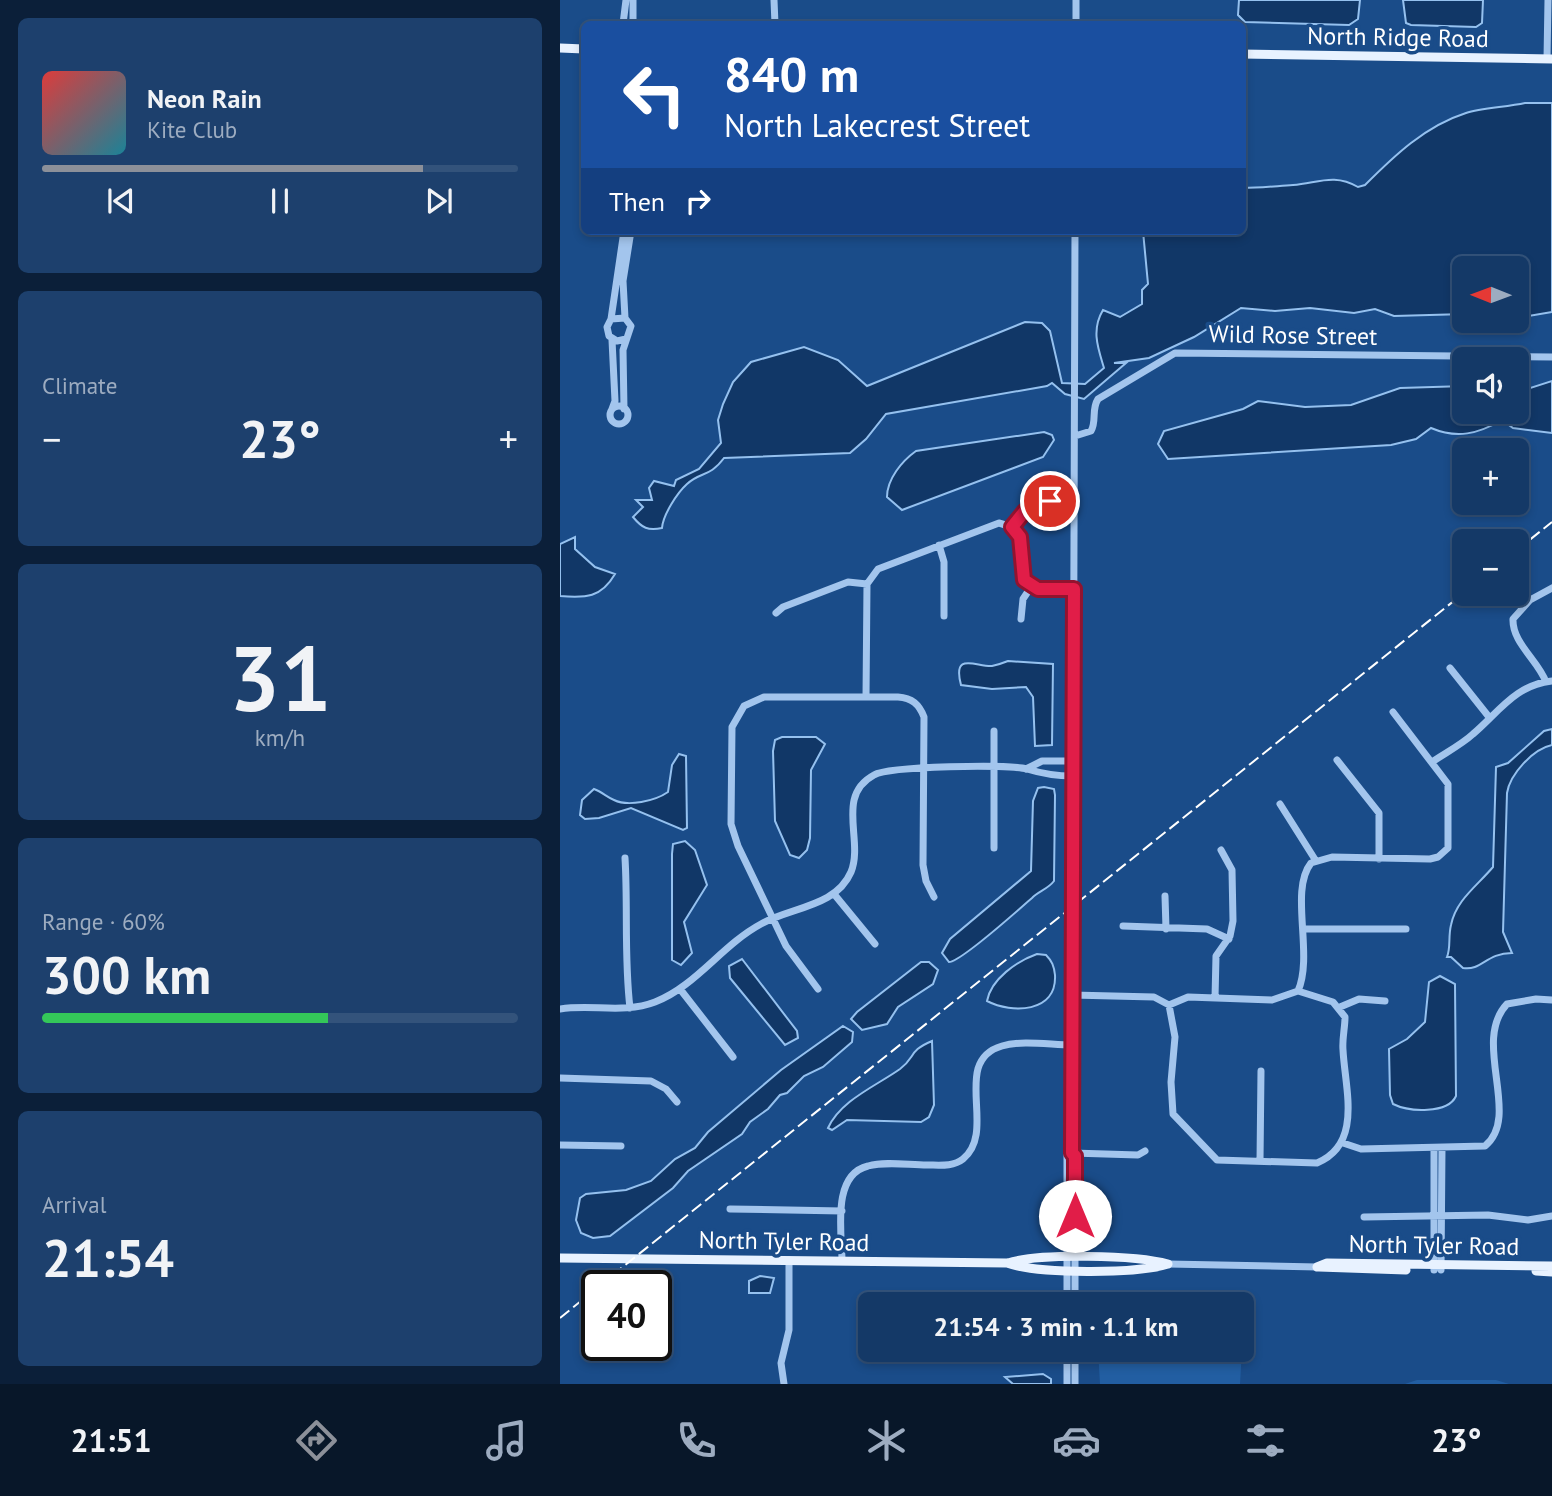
<!DOCTYPE html>
<meta charset="utf-8">
<style>
body{margin:0;font-family:"PT Sans",sans-serif;background:#1d406d;color:#f1f3f6;height:100vh;display:flex;flex-direction:column;font-size:26px;white-space:nowrap}
*{box-sizing:border-box;margin:0}
p{font-size:23px;color:#9dacc0}
.icon{flex:none;width:38px;height:38px;fill:none;stroke:currentColor;stroke-width:2;stroke-linecap:round;stroke-linejoin:round}
.map{position:relative;flex:1;overflow:hidden}
.panel{display:flex;flex-direction:column;gap:18px;padding:18px;background:#0b1f39;width:560px}
.panel>*{flex:none}
.banner{position:absolute;left:21px;top:21px;width:665px;height:214px;border-radius:10px;box-shadow:0 4px 10px #0003,0 0 0 2px #33537b;background:#1a4fa0;color:#fff;overflow:hidden}
.needle{width:46px;rotate:271deg}
.controls{position:absolute;left:892px;top:256px;display:grid;gap:14px}
.controls a{display:grid;place-items:center;width:77px;height:77px;border-radius:10px;background:#143967;box-shadow:0 4px 10px #0003,0 0 0 2px #33537b;font-size:35px}
.speed{position:absolute;left:21px;top:1270px;display:flex;gap:14px;font-size:35px;font-weight:700;text-align:center}
.speed>*{display:grid;place-content:center;width:91px;height:91px;border-radius:50%;background:#143967;box-shadow:0 4px 10px #0003,0 0 0 2px #33537b;line-height:1}
.speed .limit{border:4px solid #111;border-radius:10px;background:#fff;color:#111}
.pin{position:absolute;display:grid;place-items:center;width:60px;height:60px;color:#fff;margin:-30px;border:4px solid #fff;border-radius:50%;box-shadow:0 2px 7px #0007}
.me{position:absolute;width:77px;margin:-38px;rotate:0deg;stroke-linejoin:round;filter:drop-shadow(0 0 5px #0008)}
.turn{display:flex;align-items:center;gap:24px;height:147px;padding:0 28px;font-size:32px}
.turn .icon{width:91px;height:91px;stroke-width:2.5}
.turn b{display:block;font-size:49px;line-height:60px}
.then{display:flex;align-items:center;height:66px;padding:0 28px;background:#0003;gap:14px;font-size:26px}
.big{font-size:52px;font-weight:600;line-height:1.1}
.panel .tile{flex:1;display:flex;flex-direction:column;justify-content:center;gap:10px;min-width:0;padding:0 24px;border-radius:10px;background:#1d406d}
.panel .dial{align-items:center;gap:0}
.dial b{font-size:91px;line-height:1}
.song{display:flex;align-items:center;gap:21px}
.cover{width:84px;height:84px;border-radius:10px;background:linear-gradient(135deg,hsl(0 70% 55%),hsl(190 70% 35%))}
.played{height:7px;border-radius:4px;background:linear-gradient(90deg,#8c9099 80%,#33537b 80%)}
.keys{display:flex;justify-content:space-around;direction:ltr}
.heat{display:flex;justify-content:space-between;align-items:center;font-size:38px;direction:ltr}
.charge{height:10px;border-radius:5px;background:linear-gradient(90deg,#34c759 60%,#33537b 0)}
.trip{position:absolute;left:298px;top:1292px;width:396px;height:70px;border-radius:10px;background:#143967;box-shadow:0 4px 10px #0003,0 0 0 2px #33537b;font-weight:600;line-height:70px;text-align:center}
.dock{display:flex;height:112px;justify-content:space-around;align-items:center;background:#081729;color:#9dacc0}
.dock .icon{width:49px;height:49px}
.dock .on{color:#8c9099}
.dock b{font-size:32px;color:#f1f3f6}
main{display:flex;flex:1;min-height:0}
.map>svg:first-child{display:block}
.green{fill:#225ea2}
.water{fill:#113767;stroke:#95c1ef;stroke-width:2}
.lines{fill:none;stroke-linecap:round;stroke-linejoin:round}
.minor{stroke:#a3c5ed;stroke-width:7}
.major{stroke:#e8f2ff;stroke-width:9}
.rail{stroke:#fff;stroke-width:2;stroke-dasharray:12 5;stroke-linecap:butt}
.route-casing{stroke:#92132f;stroke-width:18}
.route{stroke:#e11d48;stroke-width:12}
.labels{text-anchor:middle;dominant-baseline:central;stroke-width:7;stroke-linejoin:round;paint-order:stroke}
.street-label{font-size:24px;fill:#fff;stroke:#1a4c89}
</style>
<main>
<section class="panel">
<div class="tile">
<div class="song"><i class="cover"></i><div><b>Neon Rain</b><p>Kite Club</p></div></div>
<div class="played"></div>
<div class="keys"><svg class="icon" aria-label="previous" viewBox="0 0 24 24"><path d="M18 5L8 12l10 7zM5 5v14"/></svg><svg class="icon" aria-label="pause" viewBox="0 0 24 24"><path d="M8 5v14M16 5v14"/></svg><svg class="icon" aria-label="next" viewBox="0 0 24 24"><path d="M6 5l10 7-10 7zM19 5v14"/></svg></div>
</div>
<div class="tile"><p>Climate</p>
<div class="heat"><a>−</a><b class="big">23°</b><a>+</a></div>
</div>
<div class="tile dial"><b>31</b><p>km/h</p></div>
<div class="tile"><p>Range · 60%</p><b class="big">300 km</b><div class="charge"></div></div>
<div class="tile"><p>Arrival</p><b class="big">21:54</b></div>
</section>
<div class="map">
<svg width="992" height="1384" viewBox="0 0 992 1384">
<rect width="100%" height="100%" fill="#1a4c89"/>
<path class="green" d="M 598,1294 L 685,1298 L 680,1384 L 540,1384 L 538,1349 L 681,1349 L 681,1304 L 563,1304 L 571,1299 Z
M 857,1380 L 936,1380 L 949,1384 L 845,1384 Z"/>
<path class="water" d="M 679,0 L 800,0 L 798,19 L 789,25 L 685,22 L 678,15 Z
M 843,0 L 923,0 L 922,23 L 916,27 L 851,25 L 846,23 Z
M 965,103 L 992,103 L 992,312 L 957,318 L 957,268 L 905,268 L 905,314 L 834,316 L 815,309 L 794,313 L 750,308 L 715,311 L 681,308 L 634,337 L 589,358 L 554,363 L 566,363 L 524,399 L 505,394 L 492,383 L 487,386 L 326,414 L 306,439 L 290,453 L 164,458 C 149,478 141,471 127,484 C 117,493 103,515 102,528 C 88,531 82,528 73,517 L 83,507 L 76,500 L 92,500 L 89,488 L 94,481 L 114,486 L 116,480 L 139,469 L 161,443 L 158,420 L 163,404 L 173,382 L 191,362 L 244,347 L 278,360 L 307,386 L 465,322 L 482,323 L 490,331 L 502,383 L 525,384 L 544,368 C 538,348 531,330 543,310 L 560,317 L 582,304 L 582,290 L 588,284 L 583,231 L 682,231 L 683,188 C 699,188 717,186 733,185 C 758,183 774,173 798,187 L 805,185 C 834,156 865,126 906,113 C 921,108 947,107 965,103 Z
M 992,381 L 992,433 L 953,428 L 942,420 C 918,434 897,439 871,428 L 856,439 L 831,445 L 608,459 L 598,444 L 604,431 L 683,409 L 698,401 L 745,407 L 791,405 L 840,388 L 905,386 L 905,411 L 957,411 L 957,389 L 964,390 Z
M 484,432 L 492,435 L 494,440 L 483,457 L 342,510 L 327,497 C 327,479 342,461 356,451 Z
M 15,537 L 15,549 L 35,567 L 55,574 C 41,598 26,598 0,596 L 0,544 Z
M 448,661 L 493,664 L 492,745 L 475,746 L 473,697 L 466,687 L 432,689 L 401,685 C 392,651 416,667 432,666 C 437,665 443,663 448,661 Z
M 992,729 L 992,745 C 973,749 950,774 947,793 L 943,932 L 952,953 C 926,953 922,971 903,968 L 891,957 L 887,957 C 891,947 888,937 891,925 C 896,900 917,886 933,867 L 936,767 L 948,763 L 984,731 Z
M 222,737 L 256,737 L 265,744 L 251,770 L 250,838 L 247,850 L 239,858 L 230,855 L 215,821 L 213,751 L 215,740 Z
M 119,754 L 126,756 L 127,828 L 123,830 L 71,808 L 39,818 L 25,819 L 20,815 L 22,800 L 34,789 C 42,792 47,797 54,800 C 68,807 95,801 108,792 L 112,765 Z
M 484,787 L 494,789 L 495,795 L 494,881 C 488,889 479,891 472,898 C 459,909 401,962 389,962 L 382,953 L 390,939 L 471,871 L 473,801 L 478,788 Z
M 125,841 L 135,850 L 147,885 L 124,922 L 132,953 L 121,965 L 112,960 L 112,854 L 113,844 Z
M 477,954 L 486,955 C 492,961 494,966 495,975 C 497,1013 452,1014 427,1001 C 431,979 457,961 477,954 Z
M 182,959 L 237,1031 L 238,1038 L 225,1045 L 170,978 L 169,966 Z
M 361,962 L 369,962 L 378,970 L 373,984 L 338,1007 L 327,1024 L 302,1030 L 291,1019 L 297,1012 Z
M 880,976 L 895,984 L 896,1096 C 888,1114 849,1112 833,1104 L 830,1095 L 829,1049 L 847,1039 L 865,1022 L 869,982 Z
M 283,1026 L 293,1032 L 292,1042 L 263,1067 L 244,1076 L 227,1093 L 220,1095 L 208,1109 L 190,1122 L 182,1134 L 128,1171 L 113,1188 L 50,1236 L 33,1238 L 21,1233 L 16,1220 L 20,1198 L 26,1194 L 66,1190 L 91,1181 L 115,1159 L 135,1148 L 148,1132 L 221,1070 Z
M 372,1041 L 374,1105 L 369,1117 L 361,1122 L 287,1120 L 272,1130 L 268,1128 C 281,1100 316,1086 340,1069 C 356,1057 348,1051 372,1041 Z
M 200,1276 L 214,1278 L 210,1293 L 189,1293 L 189,1281 Z
M 483,1374 L 491,1379 L 491,1384 L 453,1384 L 445,1377 Z"/>
<g class="lines">
<path class="minor" d="M 73,0 L 73,24
M 214,0 L 215,24
M 63,24 L 66,0
M 516,24 L 516,0
M 987,59 L 988,0
M 65,318 L 63,281 L 71,231
M 51,319 L 64,231
M50 415a9 9 0 1 1 18 0a9 9 0 1 1-18 0Z
M 52,409 L 55,401 L 52,340
M 64,409 L 63,350 L 71,326 L 65,318 L 51,319 L 47,327 L 49,336 L 57,341 L 66,339
M 515,436 L 531,431 C 537,421 531,410 538,399 L 615,353 L 992,357
M 452,527 L 465,511 L 490,501
M 379,545 L 384,562 L 384,616
M 216,613 L 223,607 L 288,582 L 307,584 L 318,569 L 439,523 C 475,532 450,567 471,587 L 514,589
M 461,619 L 463,599 L 471,587
M 890,668 L 929,717
M 986,682 C 978,660 952,643 953,619 L 970,600 L 992,588
M 306,697 L 307,584
M 777,760 L 819,813 L 819,859
M 872,762 C 885,753 901,745 913,734 C 939,712 955,685 992,681
M 466,769 L 482,761 L 514,761
M 720,804 L 756,861
M 434,848 L 434,731
M 65,858 C 68,909 64,958 70,1008
M 274,894 L 315,944
M 605,896 L 606,929
M 563,926 L 647,929 L 669,939
M 744,929 L 846,929
M 120,989 L 173,1057
M 258,989 L 226,946 L 178,846 L 171,824 L 172,727 L 184,706 L 204,697 L 338,697 C 352,698 359,704 364,717 L 363,865 L 366,881 L 374,897
M 738,991 C 754,954 729,891 751,863 L 772,857 L 870,859 L 878,857 L 888,848 L 888,784 L 833,712
M 512,995 L 594,997 L 609,1005 L 628,997 L 712,1000 L 738,991
M 655,998 L 656,956 L 670,936 L 673,921 L 672,870 L 661,850
M 609,1005 L 615,1037 L 611,1082 L 613,1114 L 657,1160 L 757,1163 C 803,1144 785,1089 783,1050 C 782,1039 785,1028 785,1017 L 773,1002 L 738,991
M 780,1007 L 799,999 L 825,1001
M 0,1009 C 32,1004 64,1014 95,1002 C 136,986 162,945 201,924 C 231,907 276,907 291,872 C 304,840 275,796 314,775 C 329,766 449,764 467,769 C 483,774 496,776 513,776
M 0,1078 L 91,1081 L 106,1089 L 117,1102
M 783,1143 L 801,1149 L 925,1146 C 962,1116 911,1042 947,1004 L 976,999 L 992,1000
M 0,1145 L 61,1146
M 874,1148 L 874,1270
M 512,1153 L 578,1155 L 585,1151
M 700,1161 L 701,1071
M 170,1209 L 282,1211
M 804,1217 L 928,1215 L 968,1220 L 992,1216
M 282,1261 C 282,1233 271,1175 308,1166 C 326,1161 348,1165 367,1165 C 379,1165 393,1167 403,1159 C 438,1131 390,1061 442,1046 C 462,1040 491,1045 512,1045
M 608,1264 L 757,1267
M 881,1270 L 882,1148
M 507,1304 L 507,1155 L 512,1153
M 515,1304 L 515,1156 L 512,1153 L 515,231
M 507,1349 L 507,1384
M 224,1384 L 221,1363 L 229,1330 L 229,1260
M 515,1384 L 515,1349"/>
<path class="major" d="M 0,48 L 24,49
M 682,54 L 992,59
M 0,1258 L 447,1263 C 478,1274 577,1274 608,1264
M 448,1263 C 479,1253 577,1255 608,1264
M 757,1267 L 767,1263 L 992,1266
M 759,1267 L 846,1270
M 976,1271 L 992,1272"/>
<path class="rail" d="M 957,550 L 992,522
M 39,1286 L 905,592
M 0,1318 L 37,1288"/>
</g>
<g class="lines">
<g class="route-casing">
<path id="route" d="M 490,501 L 465,511 L 452,527 L 460,537 L 464,580 L 478,589 L 514,589 L 512,1153 L 515,1156 L 515,1216"/>
</g>
<use href="#route" class="route"/>
</g>
<g class="labels">
<g class="street-label">
<text transform="translate(838 37) rotate(1)">North Ridge Road</text>
<text transform="translate(733 335) rotate(1)">Wild Rose Street</text>
<text transform="translate(224 1241) rotate(1)">North Tyler Road</text>
<text transform="translate(874 1245) rotate(1)">North Tyler Road</text>
</g>
</g>
</svg>
<div class="controls">
<a><svg class="needle" viewBox="-14 -14 28 28"><path d="M0-13l5 13h-10z" fill="#e53935"/><path d="M0 13l5-13h-10z" fill="#9dacc0"/></svg></a>
<a><svg class="icon" aria-label="sound" viewBox="0 0 24 24"><path d="M4 9h4l5-4v14l-5-4H4zM17 9q2 3 0 6"/></svg></a>
<a>+</a>
<a>−</a>
</div>
<div class="speed"><div class="limit">40</div></div>
<div class="pin" style="left:490px;top:501px;background:#d93025"><svg class="icon" aria-label="arrive" viewBox="0 0 24 24"><path d="M6 21V4h12l-3 4 3 4H6"/></svg></div>
<svg class="me" style="left:515px;top:1216px" viewBox="-20 -20 40 40"><circle r="19" fill="#fff"/><path d="M0-13L10 11 0 6-10 11z" fill="#e11d48"/></svg>
<div class="trip">21:54 · 3 min · 1.1 km</div>
<div class="banner">
<div class="turn"><svg class="icon" aria-label="left" viewBox="0 0 24 24"><path d="M17 20v-9H6M10 6l-5 5 5 5"/></svg><div><b>840 m</b>North Lakecrest Street</div></div>
<div class="then">Then<svg class="icon" aria-label="right" viewBox="0 0 24 24"><path d="M7 20v-9h11M14 6l5 5-5 5"/></svg></div>
</div>
</div>
</main>
<nav class="dock">
<b>21:51</b>
<svg class="icon on" aria-label="directions" viewBox="0 0 24 24"><path d="M12 3l9 9-9 9-9-9zM9 14v-3h6M13 9l2 2-2 2"/></svg>
<svg class="icon" aria-label="music" viewBox="0 0 24 24"><path d="M9 18V5l10-2v13"/><circle cx="6" cy="18" r="3"/><circle cx="16" cy="16" r="3"/></svg>
<svg class="icon" aria-label="phone" viewBox="0 0 24 24"><path d="M5 4h4l2 5-3 2q2 4 5 5l2-3 5 2v4C11 20 4 13 5 4z"/></svg>
<svg class="icon" aria-label="climate" viewBox="0 0 24 24"><path d="M12 3v18M4 7l16 10M4 17L20 7"/></svg>
<svg class="icon" aria-label="car" viewBox="0 0 24 24"><path d="M5 17H2v-5l4-1 3-4h7l3 4 3 1v5h-3M9 17h6M6 11h13"/><circle cx="7" cy="17" r="2"/><circle cx="17" cy="17" r="2"/></svg>
<svg class="icon" aria-label="filters" viewBox="0 0 24 24"><path d="M4 7h16M4 17h16"/><circle cx="9" cy="7" r="2"/><circle cx="15" cy="17" r="2"/></svg>
<b>23°</b>
</nav>
